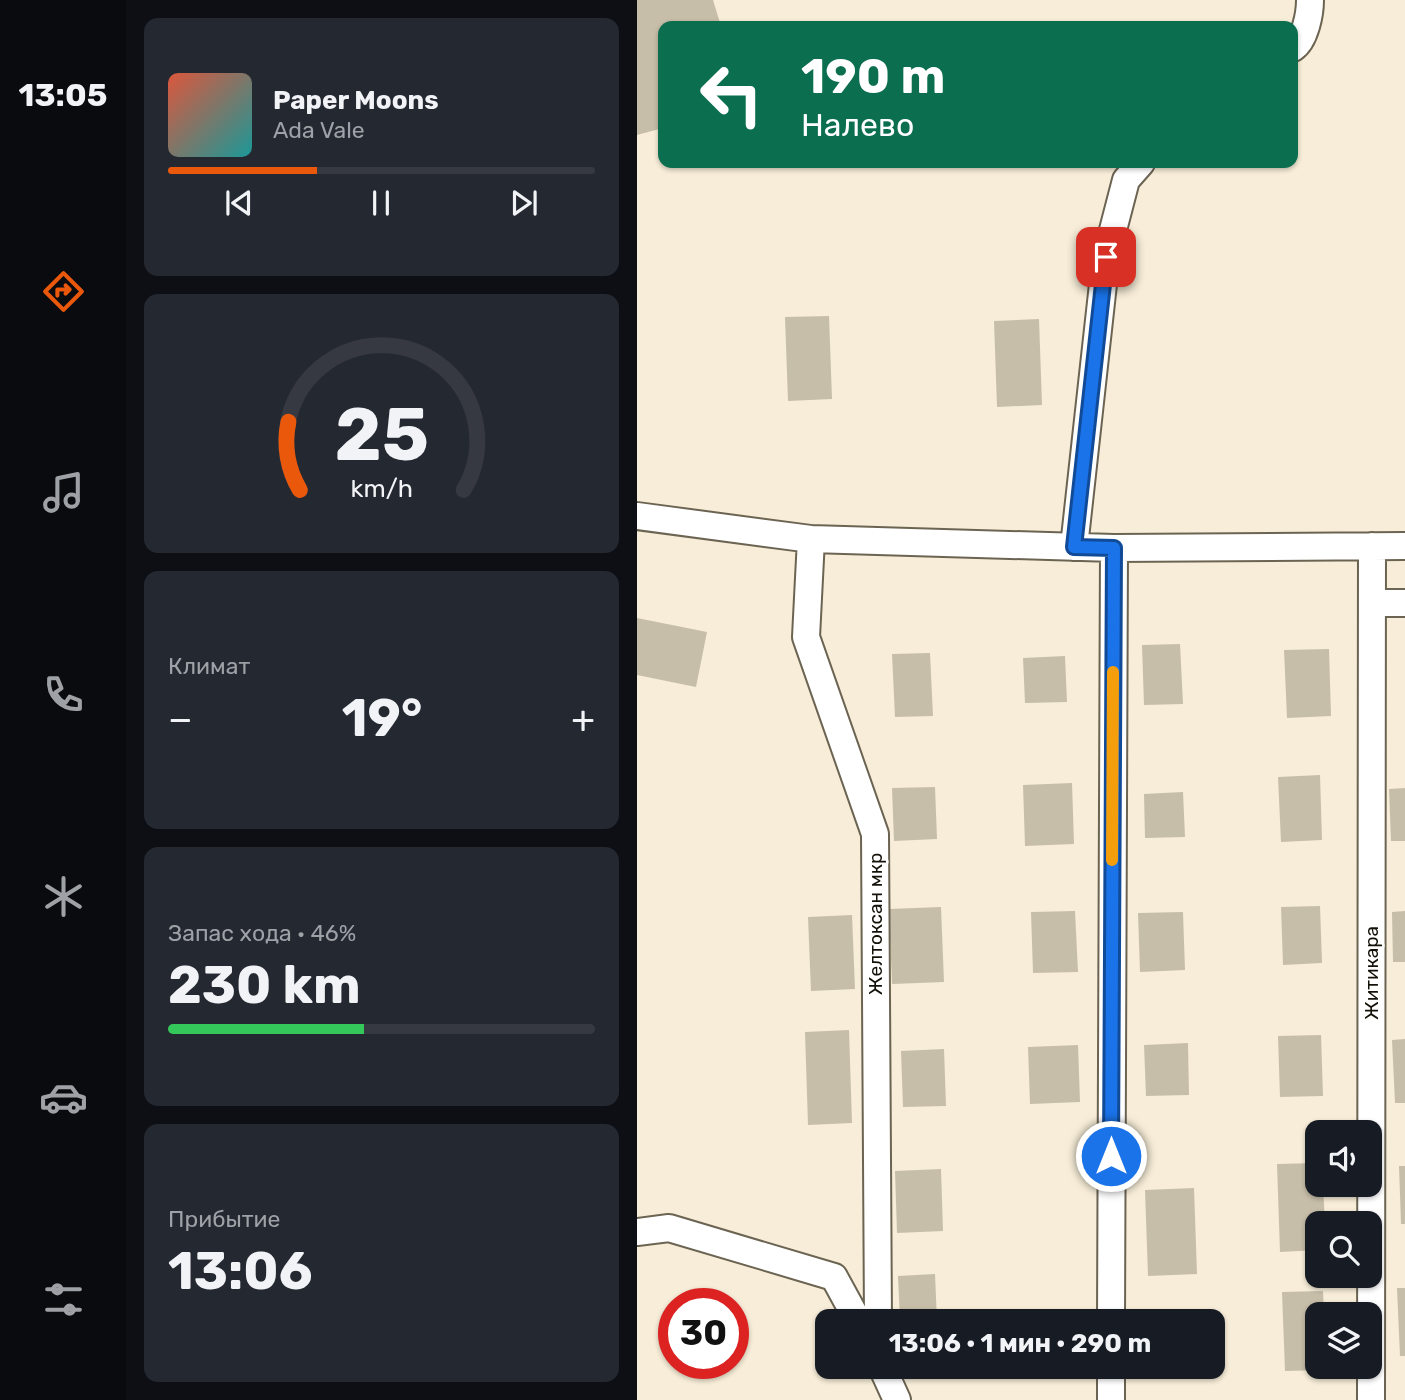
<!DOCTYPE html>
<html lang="ru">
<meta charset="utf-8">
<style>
body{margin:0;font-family:Rubik,sans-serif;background:#242831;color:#f1f3f6;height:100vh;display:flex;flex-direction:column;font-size:26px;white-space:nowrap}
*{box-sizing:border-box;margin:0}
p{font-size:23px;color:#9ea1a6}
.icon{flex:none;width:38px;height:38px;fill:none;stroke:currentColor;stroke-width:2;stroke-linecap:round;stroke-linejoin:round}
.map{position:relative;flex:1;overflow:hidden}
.sheet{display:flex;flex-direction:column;gap:18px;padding:18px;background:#0d0f14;width:511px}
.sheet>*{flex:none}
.guide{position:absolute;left:21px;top:21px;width:640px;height:147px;border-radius:14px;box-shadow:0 2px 5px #0004;background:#0b6e4f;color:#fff;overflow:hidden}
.buttons{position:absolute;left:668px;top:1120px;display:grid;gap:14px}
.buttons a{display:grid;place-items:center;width:77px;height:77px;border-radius:14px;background:#171b24;box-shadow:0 2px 5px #0004;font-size:35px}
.speed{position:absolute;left:21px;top:1288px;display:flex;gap:14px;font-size:35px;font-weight:700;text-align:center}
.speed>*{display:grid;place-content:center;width:91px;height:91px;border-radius:50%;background:#171b24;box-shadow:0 2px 5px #0004;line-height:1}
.speed .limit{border:10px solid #d22;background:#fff;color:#111}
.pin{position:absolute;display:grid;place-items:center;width:60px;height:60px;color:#fff;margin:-30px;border-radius:14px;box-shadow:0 4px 10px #0006}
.me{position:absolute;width:77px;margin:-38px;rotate:0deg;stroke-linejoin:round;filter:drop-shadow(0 0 5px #0008)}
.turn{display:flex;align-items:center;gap:24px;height:147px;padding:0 28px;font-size:32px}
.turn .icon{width:91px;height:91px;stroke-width:2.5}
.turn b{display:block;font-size:49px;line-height:60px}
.big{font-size:52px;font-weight:700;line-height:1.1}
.sheet .tile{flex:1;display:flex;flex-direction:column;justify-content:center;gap:10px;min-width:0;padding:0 24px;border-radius:14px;background:#242831}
.sheet .dial{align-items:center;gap:0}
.dial svg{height:182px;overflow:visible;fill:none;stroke:#363941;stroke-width:7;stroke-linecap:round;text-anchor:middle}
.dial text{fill:#f1f3f6;stroke:none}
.song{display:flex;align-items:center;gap:21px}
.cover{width:84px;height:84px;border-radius:10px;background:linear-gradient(135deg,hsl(10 70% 55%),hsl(180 70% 35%))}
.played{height:7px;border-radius:4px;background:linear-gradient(90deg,#ea580c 35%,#363941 35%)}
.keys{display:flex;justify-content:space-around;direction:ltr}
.heat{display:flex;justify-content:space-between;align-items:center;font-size:38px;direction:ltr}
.charge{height:10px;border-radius:5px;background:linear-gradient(90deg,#34c759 46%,#363941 0)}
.trip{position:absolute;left:178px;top:1309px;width:410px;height:70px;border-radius:14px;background:#171b24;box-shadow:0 2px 5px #0004;font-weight:700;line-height:70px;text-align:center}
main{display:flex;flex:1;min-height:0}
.tab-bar{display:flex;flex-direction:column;width:126px;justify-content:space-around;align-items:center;background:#090b0e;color:#9ea1a6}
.tab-bar .icon{width:49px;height:49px}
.tab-bar .current{color:#ea580c}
.tab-bar b{font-size:32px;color:#f1f3f6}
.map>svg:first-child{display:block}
.building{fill:#c7bea9}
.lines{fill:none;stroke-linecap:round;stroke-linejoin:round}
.minor-casing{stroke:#6c6452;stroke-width:30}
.minor{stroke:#fff;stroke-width:26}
.route-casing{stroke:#114b97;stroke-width:18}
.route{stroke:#1a73e8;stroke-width:12}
.slow{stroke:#f59e0b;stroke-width:12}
.labels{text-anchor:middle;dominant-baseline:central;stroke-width:5;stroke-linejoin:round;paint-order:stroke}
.street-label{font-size:19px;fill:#141109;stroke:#fff}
</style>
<main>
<nav class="tab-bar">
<b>13:05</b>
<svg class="icon current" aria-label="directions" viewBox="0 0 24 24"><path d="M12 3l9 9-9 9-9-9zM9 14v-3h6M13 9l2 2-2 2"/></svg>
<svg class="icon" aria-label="music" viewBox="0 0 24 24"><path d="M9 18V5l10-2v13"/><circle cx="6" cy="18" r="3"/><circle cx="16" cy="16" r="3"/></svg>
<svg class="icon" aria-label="phone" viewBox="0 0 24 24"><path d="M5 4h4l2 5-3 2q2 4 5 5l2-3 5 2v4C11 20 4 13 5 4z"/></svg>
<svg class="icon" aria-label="climate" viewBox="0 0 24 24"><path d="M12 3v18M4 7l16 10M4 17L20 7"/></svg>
<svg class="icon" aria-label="car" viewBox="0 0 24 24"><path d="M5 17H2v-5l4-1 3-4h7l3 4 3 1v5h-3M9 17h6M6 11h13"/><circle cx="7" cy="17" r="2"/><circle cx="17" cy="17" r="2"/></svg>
<svg class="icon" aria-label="filters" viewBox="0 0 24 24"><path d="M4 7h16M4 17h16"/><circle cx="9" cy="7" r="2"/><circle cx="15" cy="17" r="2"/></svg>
</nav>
<section class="sheet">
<div class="tile">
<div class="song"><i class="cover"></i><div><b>Paper Moons</b><p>Ada Vale</p></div></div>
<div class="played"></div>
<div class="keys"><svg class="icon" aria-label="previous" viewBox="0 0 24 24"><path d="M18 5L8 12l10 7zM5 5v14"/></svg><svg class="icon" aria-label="pause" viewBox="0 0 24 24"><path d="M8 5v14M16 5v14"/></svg><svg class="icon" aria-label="next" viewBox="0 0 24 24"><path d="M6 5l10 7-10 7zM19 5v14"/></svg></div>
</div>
<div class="tile dial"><svg viewBox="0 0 100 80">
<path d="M14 69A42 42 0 1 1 86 69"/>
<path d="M14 69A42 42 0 0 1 9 39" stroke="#ea580c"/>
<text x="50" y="56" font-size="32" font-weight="700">25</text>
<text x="50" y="72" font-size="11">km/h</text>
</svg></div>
<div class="tile"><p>Климат</p>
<div class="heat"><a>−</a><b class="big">19°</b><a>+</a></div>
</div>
<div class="tile"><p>Запас хода · 46%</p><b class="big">230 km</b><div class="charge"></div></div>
<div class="tile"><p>Прибытие</p><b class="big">13:06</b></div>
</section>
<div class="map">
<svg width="768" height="1400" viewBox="0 0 768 1400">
<rect width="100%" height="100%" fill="#f7edd8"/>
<path class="building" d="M 0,0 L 76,0 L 84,26 L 26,26 L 26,128 L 0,135 Z
M 192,316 L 195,399 L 151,401 L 148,317 Z
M 402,319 L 405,405 L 360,407 L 357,321 Z
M 0,618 L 70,632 L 59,687 L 0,675 Z
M 543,644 L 546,704 L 507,705 L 505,645 Z
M 692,649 L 694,716 L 650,718 L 647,650 Z
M 293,653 L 296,716 L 258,717 L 255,654 Z
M 428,656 L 430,702 L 388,703 L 386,658 Z
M 683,775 L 685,840 L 644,842 L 641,777 Z
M 435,783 L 437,844 L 388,846 L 386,785 Z
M 298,787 L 300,839 L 257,841 L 255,788 Z
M 768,788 L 768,841 L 754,841 L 752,789 Z
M 546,792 L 548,837 L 508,838 L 507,794 Z
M 683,906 L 685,963 L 646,965 L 644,907 Z
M 304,907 L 307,982 L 255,984 L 252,909 Z
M 438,911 L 441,972 L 396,973 L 394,912 Z
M 768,911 L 768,962 L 756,962 L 755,912 Z
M 546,912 L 548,970 L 503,972 L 501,913 Z
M 215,915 L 218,989 L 174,991 L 171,917 Z
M 212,1030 L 215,1123 L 171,1125 L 168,1032 Z
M 684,1035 L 686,1096 L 643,1097 L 641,1036 Z
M 768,1039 L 768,1103 L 758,1103 L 755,1040 Z
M 551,1043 L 552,1095 L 509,1096 L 507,1045 Z
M 441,1045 L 443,1102 L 393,1104 L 391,1047 Z
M 307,1049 L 309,1106 L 266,1107 L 264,1051 Z
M 681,1163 L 681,1185 L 686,1185 L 688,1223 L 681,1223 L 681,1250 L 643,1252 L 640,1164 Z
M 762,1166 L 768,1166 L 768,1224 L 764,1224 Z
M 304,1169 L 306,1231 L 260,1233 L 258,1171 Z
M 557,1188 L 560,1274 L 511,1276 L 508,1190 Z
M 298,1274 L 300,1321 L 263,1321 L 261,1276 Z
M 760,1288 L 768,1288 L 768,1356 L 763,1356 Z
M 686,1291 L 687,1314 L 681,1314 L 681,1367 L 689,1367 L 689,1370 L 648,1371 L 645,1292 Z"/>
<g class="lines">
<g class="minor-casing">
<path id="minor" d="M 656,48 C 668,40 673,14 673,0
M 0,516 L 174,539 L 477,548 L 768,546
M 174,539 L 169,637 L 238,834 L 241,1321
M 437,547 L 469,257 L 489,180 L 504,163
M 735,603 L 768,603
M 0,1232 L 32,1228 L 197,1277 L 221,1321
M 474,1321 L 477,548
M 245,1367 L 260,1400
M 474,1400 L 474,1367
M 734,1400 L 735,546"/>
</g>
<use href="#minor" class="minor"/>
</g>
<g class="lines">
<g class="route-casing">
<path id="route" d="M 469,257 L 437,547 L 477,548 L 474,1156"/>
</g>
<use href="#route" class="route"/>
<path class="slow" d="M 475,860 L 476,672"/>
</g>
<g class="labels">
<g class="street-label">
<text transform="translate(238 924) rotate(-90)">Желтоксан мкр</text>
<text transform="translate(734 973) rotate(-90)">Житикара</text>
</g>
</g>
</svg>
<div class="buttons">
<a><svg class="icon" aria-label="sound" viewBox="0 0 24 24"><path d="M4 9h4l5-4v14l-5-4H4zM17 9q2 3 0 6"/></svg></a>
<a><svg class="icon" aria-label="search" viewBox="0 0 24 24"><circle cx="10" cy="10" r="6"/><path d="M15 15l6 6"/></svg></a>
<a><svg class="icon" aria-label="layers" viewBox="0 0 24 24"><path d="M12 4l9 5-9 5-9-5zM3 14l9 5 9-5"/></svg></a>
</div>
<div class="speed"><div class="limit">30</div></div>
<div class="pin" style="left:469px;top:257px;background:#d93025"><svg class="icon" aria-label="arrive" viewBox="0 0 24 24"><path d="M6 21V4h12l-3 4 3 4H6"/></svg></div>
<svg class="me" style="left:474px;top:1156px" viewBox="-20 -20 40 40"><circle r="17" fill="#1a73e8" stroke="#fff" stroke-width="3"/><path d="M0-11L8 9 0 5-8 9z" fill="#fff"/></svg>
<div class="trip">13:06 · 1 мин · 290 m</div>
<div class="guide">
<div class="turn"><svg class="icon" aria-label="left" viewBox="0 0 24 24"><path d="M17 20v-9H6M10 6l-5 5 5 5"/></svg><div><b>190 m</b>Налево</div></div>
</div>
</div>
</main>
